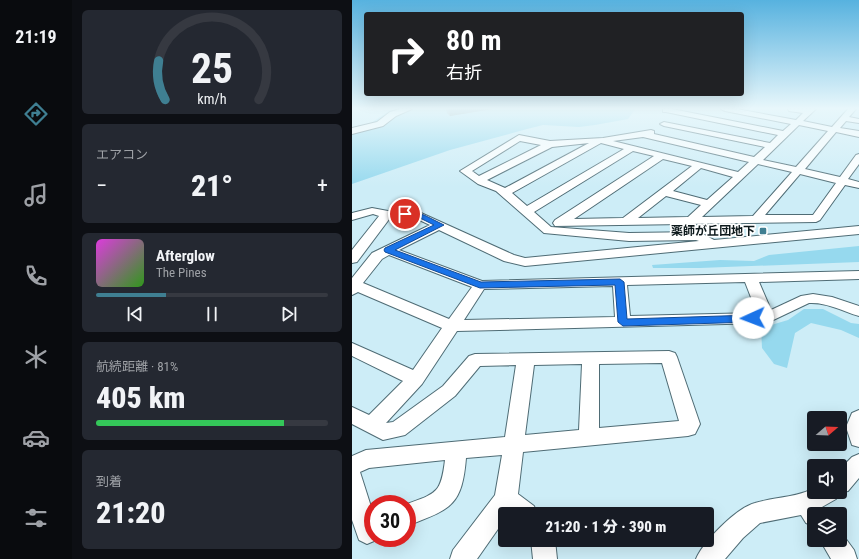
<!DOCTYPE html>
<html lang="ja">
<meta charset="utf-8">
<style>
body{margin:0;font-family:"Roboto Condensed","Noto Sans JP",sans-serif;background:#242831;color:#f1f3f6;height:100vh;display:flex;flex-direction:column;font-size:15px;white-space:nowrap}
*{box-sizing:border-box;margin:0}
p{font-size:13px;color:#9ea1a6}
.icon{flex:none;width:22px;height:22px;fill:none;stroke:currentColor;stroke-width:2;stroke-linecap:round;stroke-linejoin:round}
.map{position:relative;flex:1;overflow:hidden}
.sheet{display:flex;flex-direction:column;gap:10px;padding:10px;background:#0d0f14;width:280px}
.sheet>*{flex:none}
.top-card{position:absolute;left:12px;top:12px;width:380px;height:84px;border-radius:4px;box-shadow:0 4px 16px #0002;background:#202124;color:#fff;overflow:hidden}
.needle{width:26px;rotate:71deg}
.tools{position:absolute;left:455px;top:411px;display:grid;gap:8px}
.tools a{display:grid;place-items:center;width:40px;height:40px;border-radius:4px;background:#171b24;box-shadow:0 4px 16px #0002;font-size:20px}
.speed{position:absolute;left:12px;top:495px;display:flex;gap:8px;font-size:20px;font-weight:700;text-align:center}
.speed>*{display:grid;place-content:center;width:52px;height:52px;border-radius:50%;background:#171b24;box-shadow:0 4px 16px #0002;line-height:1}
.speed .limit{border:6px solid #d22;background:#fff;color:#111}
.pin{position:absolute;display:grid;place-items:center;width:34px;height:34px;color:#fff;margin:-17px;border:2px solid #fff;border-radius:50%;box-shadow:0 1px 4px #0007}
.me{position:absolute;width:44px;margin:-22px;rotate:268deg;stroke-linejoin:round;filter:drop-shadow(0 0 3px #0008)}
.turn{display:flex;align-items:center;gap:14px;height:84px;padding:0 16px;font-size:18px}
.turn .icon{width:52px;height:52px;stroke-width:2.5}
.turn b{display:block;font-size:28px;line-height:34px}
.big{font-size:30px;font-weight:800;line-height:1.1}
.sheet .widget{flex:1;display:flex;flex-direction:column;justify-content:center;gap:6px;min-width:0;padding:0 14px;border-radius:6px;background:#242831}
.sheet .dial{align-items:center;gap:0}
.dial svg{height:104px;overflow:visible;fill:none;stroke:#363941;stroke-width:7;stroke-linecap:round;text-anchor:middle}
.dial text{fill:#f1f3f6;stroke:none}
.song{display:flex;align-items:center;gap:12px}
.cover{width:48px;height:48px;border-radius:6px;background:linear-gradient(135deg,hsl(300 70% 55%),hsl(110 70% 35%))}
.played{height:4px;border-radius:2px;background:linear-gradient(90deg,#3f7f92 30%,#363941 30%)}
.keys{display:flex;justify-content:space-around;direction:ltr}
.heat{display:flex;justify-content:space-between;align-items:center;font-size:22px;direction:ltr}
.charge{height:6px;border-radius:3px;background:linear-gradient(90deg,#34c759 81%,#363941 0)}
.trip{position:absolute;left:146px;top:507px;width:216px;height:40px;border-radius:4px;background:#171b24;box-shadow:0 4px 16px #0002;font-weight:800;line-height:40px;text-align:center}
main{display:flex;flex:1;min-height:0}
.tab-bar{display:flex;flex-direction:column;width:72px;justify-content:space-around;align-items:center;background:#090b0e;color:#9ea1a6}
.tab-bar .icon{width:28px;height:28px}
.tab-bar .on{color:#3f7f92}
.tab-bar b{font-size:18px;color:#f1f3f6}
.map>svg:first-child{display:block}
.green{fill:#96d9ee}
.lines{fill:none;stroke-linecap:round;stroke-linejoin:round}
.minor-casing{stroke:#4f6c75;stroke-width:2}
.minor{fill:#fff;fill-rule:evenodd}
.wall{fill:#89a3ab}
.shaded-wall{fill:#6f848b}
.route{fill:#1a73e8;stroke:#114b97}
.poi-dot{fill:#3f7f92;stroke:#fff;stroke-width:1.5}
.labels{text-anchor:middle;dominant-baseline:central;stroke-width:3.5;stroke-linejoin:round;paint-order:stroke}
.poi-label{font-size:12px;font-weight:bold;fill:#0d191c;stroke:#fff;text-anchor:end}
</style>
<main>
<nav class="tab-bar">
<b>21:19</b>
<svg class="icon on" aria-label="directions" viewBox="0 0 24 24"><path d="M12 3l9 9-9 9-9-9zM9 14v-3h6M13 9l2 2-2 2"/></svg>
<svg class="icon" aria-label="music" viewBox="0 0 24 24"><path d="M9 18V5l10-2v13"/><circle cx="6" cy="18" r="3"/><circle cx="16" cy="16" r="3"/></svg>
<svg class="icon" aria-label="phone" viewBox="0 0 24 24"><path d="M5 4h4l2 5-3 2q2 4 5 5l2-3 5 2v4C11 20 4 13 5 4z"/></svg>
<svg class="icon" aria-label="climate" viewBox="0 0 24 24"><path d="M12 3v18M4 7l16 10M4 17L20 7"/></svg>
<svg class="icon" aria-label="car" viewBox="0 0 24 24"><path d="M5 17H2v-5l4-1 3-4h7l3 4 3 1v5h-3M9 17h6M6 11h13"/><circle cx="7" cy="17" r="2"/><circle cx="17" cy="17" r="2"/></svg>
<svg class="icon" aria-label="filters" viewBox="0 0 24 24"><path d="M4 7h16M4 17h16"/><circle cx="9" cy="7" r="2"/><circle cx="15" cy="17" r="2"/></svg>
</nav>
<section class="sheet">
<div class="widget dial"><svg viewBox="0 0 100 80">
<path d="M14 69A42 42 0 1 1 86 69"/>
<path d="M14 69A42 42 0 0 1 9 39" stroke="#3f7f92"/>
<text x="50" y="56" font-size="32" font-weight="700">25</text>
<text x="50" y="72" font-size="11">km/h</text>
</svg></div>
<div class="widget"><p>エアコン</p>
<div class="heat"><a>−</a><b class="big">21°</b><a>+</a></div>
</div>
<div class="widget">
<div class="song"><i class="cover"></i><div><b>Afterglow</b><p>The Pines</p></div></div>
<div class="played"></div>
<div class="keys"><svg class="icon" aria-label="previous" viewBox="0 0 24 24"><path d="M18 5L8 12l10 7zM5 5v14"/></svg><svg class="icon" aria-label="pause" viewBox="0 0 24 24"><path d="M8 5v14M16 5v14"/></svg><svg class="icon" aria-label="next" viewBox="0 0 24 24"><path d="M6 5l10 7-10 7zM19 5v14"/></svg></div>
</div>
<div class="widget"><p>航続距離 · 81%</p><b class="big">405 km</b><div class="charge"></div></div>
<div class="widget"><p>到着</p><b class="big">21:20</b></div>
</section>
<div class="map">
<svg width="507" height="559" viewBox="0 0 507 559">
<rect width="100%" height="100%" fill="#cdedf7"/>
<path class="green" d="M 44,109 L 283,109 L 276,119 L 243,125 L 227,127 L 191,125 L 175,129 L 98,150 L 0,184 L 0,129 L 16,125 L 37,111 Z
M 507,246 L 507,262 L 348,268 L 301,268 L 300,265 L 368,260 L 402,261 L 417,255 Z
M 452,309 L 471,309 L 499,323 L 507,324 L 507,338 L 489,330 L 459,323 L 443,333 L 435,368 L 422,364 L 410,348 L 409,328 L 436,320 Z"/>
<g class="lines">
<g class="minor-casing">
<path id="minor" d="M 48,109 L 60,109 L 44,116 L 31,126 L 0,134 L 0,128 L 25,122 L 38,112 Z
M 311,109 L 320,109 L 431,131 L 439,124 L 373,111 L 369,109 L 385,109 L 444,120 L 451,113 L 437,111 L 436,109 L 464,109 L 451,121 L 480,127 L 496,109 L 504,109 L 497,117 L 507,119 L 507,123 L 494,121 L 488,128 L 507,131 L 507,137 L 484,132 L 453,169 L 488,177 L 504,155 L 507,154 L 507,164 L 496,179 L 507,182 L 507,188 L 493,185 L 468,220 L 464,222 L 203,226 L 201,223 L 203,220 L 302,156 L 281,151 L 182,212 L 199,227 L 277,233 L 347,232 L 362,240 L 507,226 L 507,234 L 173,266 L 152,261 L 87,230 L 47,250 L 130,281 L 507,271 L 507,279 L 407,282 L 419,310 L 449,296 L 461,294 L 480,297 L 507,306 L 507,316 C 490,311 475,302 457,303 L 415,323 L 105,331 L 70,384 L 34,423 L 41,422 L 91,386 L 117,356 L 123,354 L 317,351 L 323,353 L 325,357 L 348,424 L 343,434 L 336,436 L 171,452 L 166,494 L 182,506 L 185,514 L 153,514 L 153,519 L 125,559 L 98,559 L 101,550 L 143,495 L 150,455 L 114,458 C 110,507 98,509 55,526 L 55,504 C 85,493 89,493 93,460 L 17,468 L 8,472 L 21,513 L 21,538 L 29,538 L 15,544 L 7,540 L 0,520 L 0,456 L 14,450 L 153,437 L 164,365 L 128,366 L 103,396 L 53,435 L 31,440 L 0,424 L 0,407 L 17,415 L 51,381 L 0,356 L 0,343 L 61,370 L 90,328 L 6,292 L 0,295 L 0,278 L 20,253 L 78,225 L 63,218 L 38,218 L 5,262 L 0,263 L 0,250 L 27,216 L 21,214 L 0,220 L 0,213 L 20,208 L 36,211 L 48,211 L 69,213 L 162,255 L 173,258 L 347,241 L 344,240 L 277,241 L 192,233 L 144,191 L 126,184 L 108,171 L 167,135 L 198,141 L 251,138 L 299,130 L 302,131 L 302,134 L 402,157 L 413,147 L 312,126 L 308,124 L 312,122 L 418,143 L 426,135 L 314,112 L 311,112 ZM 447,125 L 476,131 L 444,167 L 411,160 ZM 291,137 L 397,162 L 386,172 L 261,141 ZM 168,141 L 189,145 L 127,176 L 120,171 ZM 237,143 L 153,188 L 135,180 L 200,147 ZM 249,143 L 272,149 L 175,206 L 160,193 ZM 311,159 L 340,166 L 271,218 L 222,219 ZM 406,164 L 440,172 L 401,216 L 350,217 ZM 349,168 L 381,177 L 355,200 L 321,191 ZM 448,174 L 484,183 L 461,215 L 413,215 ZM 314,196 L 349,205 L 336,217 L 286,218 ZM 37,255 L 120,287 L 97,319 L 11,283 L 30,259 ZM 393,282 L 405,313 L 278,316 L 275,285 ZM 261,286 L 263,317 L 112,320 L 132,289 ZM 310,363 L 327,421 L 247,428 L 247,364 ZM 230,364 L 227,430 L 173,435 L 182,365 Z
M 507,410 L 507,447 L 500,445 L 494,427 L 500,413 Z
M 507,454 L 507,478 L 496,491 L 486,493 L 484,499 L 470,507 L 473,514 L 462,514 L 462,526 L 454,523 L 449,515 L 408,523 L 391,538 L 373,559 L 344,559 C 351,542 384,508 403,503 C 422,497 444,498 462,488 L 462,492 L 488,492 L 488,469 L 500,457 Z
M 488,531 L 502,550 L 505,559 L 479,559 L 468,540 L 488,540 Z
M 179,540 L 203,540 L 205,559 L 181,559 Z"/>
</g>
<use href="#minor" class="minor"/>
</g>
<path class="wall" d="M 94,109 L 140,109 L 98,116 L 95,113 Z"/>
<path class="shaded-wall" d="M 97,109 L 140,109 L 98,116 Z"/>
<linearGradient id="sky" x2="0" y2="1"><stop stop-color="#57b2df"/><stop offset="0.58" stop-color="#e8f7fb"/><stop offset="1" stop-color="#e8f7fb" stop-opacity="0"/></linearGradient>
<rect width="507" height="187" fill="url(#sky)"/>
<path class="route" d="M 53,211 L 72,215 L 92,225 L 43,250 L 129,282 L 268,279 L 272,282 L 275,319 L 401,315 L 406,318 L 401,322 L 271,326 L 266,322 L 263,285 L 128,288 L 33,252 L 32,250 L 33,248 L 82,225 L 68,218 L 50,215 L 49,214 Z"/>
<rect class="poi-dot" x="407" y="227" width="8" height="8" rx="2"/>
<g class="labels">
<g class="poi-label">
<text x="403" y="231">薬師が丘団地下</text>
</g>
</g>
</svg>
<div class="tools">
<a><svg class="needle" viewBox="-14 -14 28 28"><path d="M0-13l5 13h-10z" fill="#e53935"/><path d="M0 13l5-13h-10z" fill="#9ea1a6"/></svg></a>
<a><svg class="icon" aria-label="sound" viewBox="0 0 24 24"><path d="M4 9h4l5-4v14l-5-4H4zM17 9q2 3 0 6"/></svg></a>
<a><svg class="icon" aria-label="layers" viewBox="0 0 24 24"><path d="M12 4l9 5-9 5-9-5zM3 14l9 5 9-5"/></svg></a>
</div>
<div class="speed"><div class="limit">30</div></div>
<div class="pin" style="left:53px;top:214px;background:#d93025"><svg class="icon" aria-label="arrive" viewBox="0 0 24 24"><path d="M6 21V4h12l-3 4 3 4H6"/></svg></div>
<svg class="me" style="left:401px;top:318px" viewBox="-20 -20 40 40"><circle r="19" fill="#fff"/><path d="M0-13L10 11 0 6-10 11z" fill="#1a73e8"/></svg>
<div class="trip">21:20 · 1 分 · 390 m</div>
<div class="top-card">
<div class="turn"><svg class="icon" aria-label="right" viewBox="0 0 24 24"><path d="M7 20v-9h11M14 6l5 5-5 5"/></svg><div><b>80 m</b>右折</div></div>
</div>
</div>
</main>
